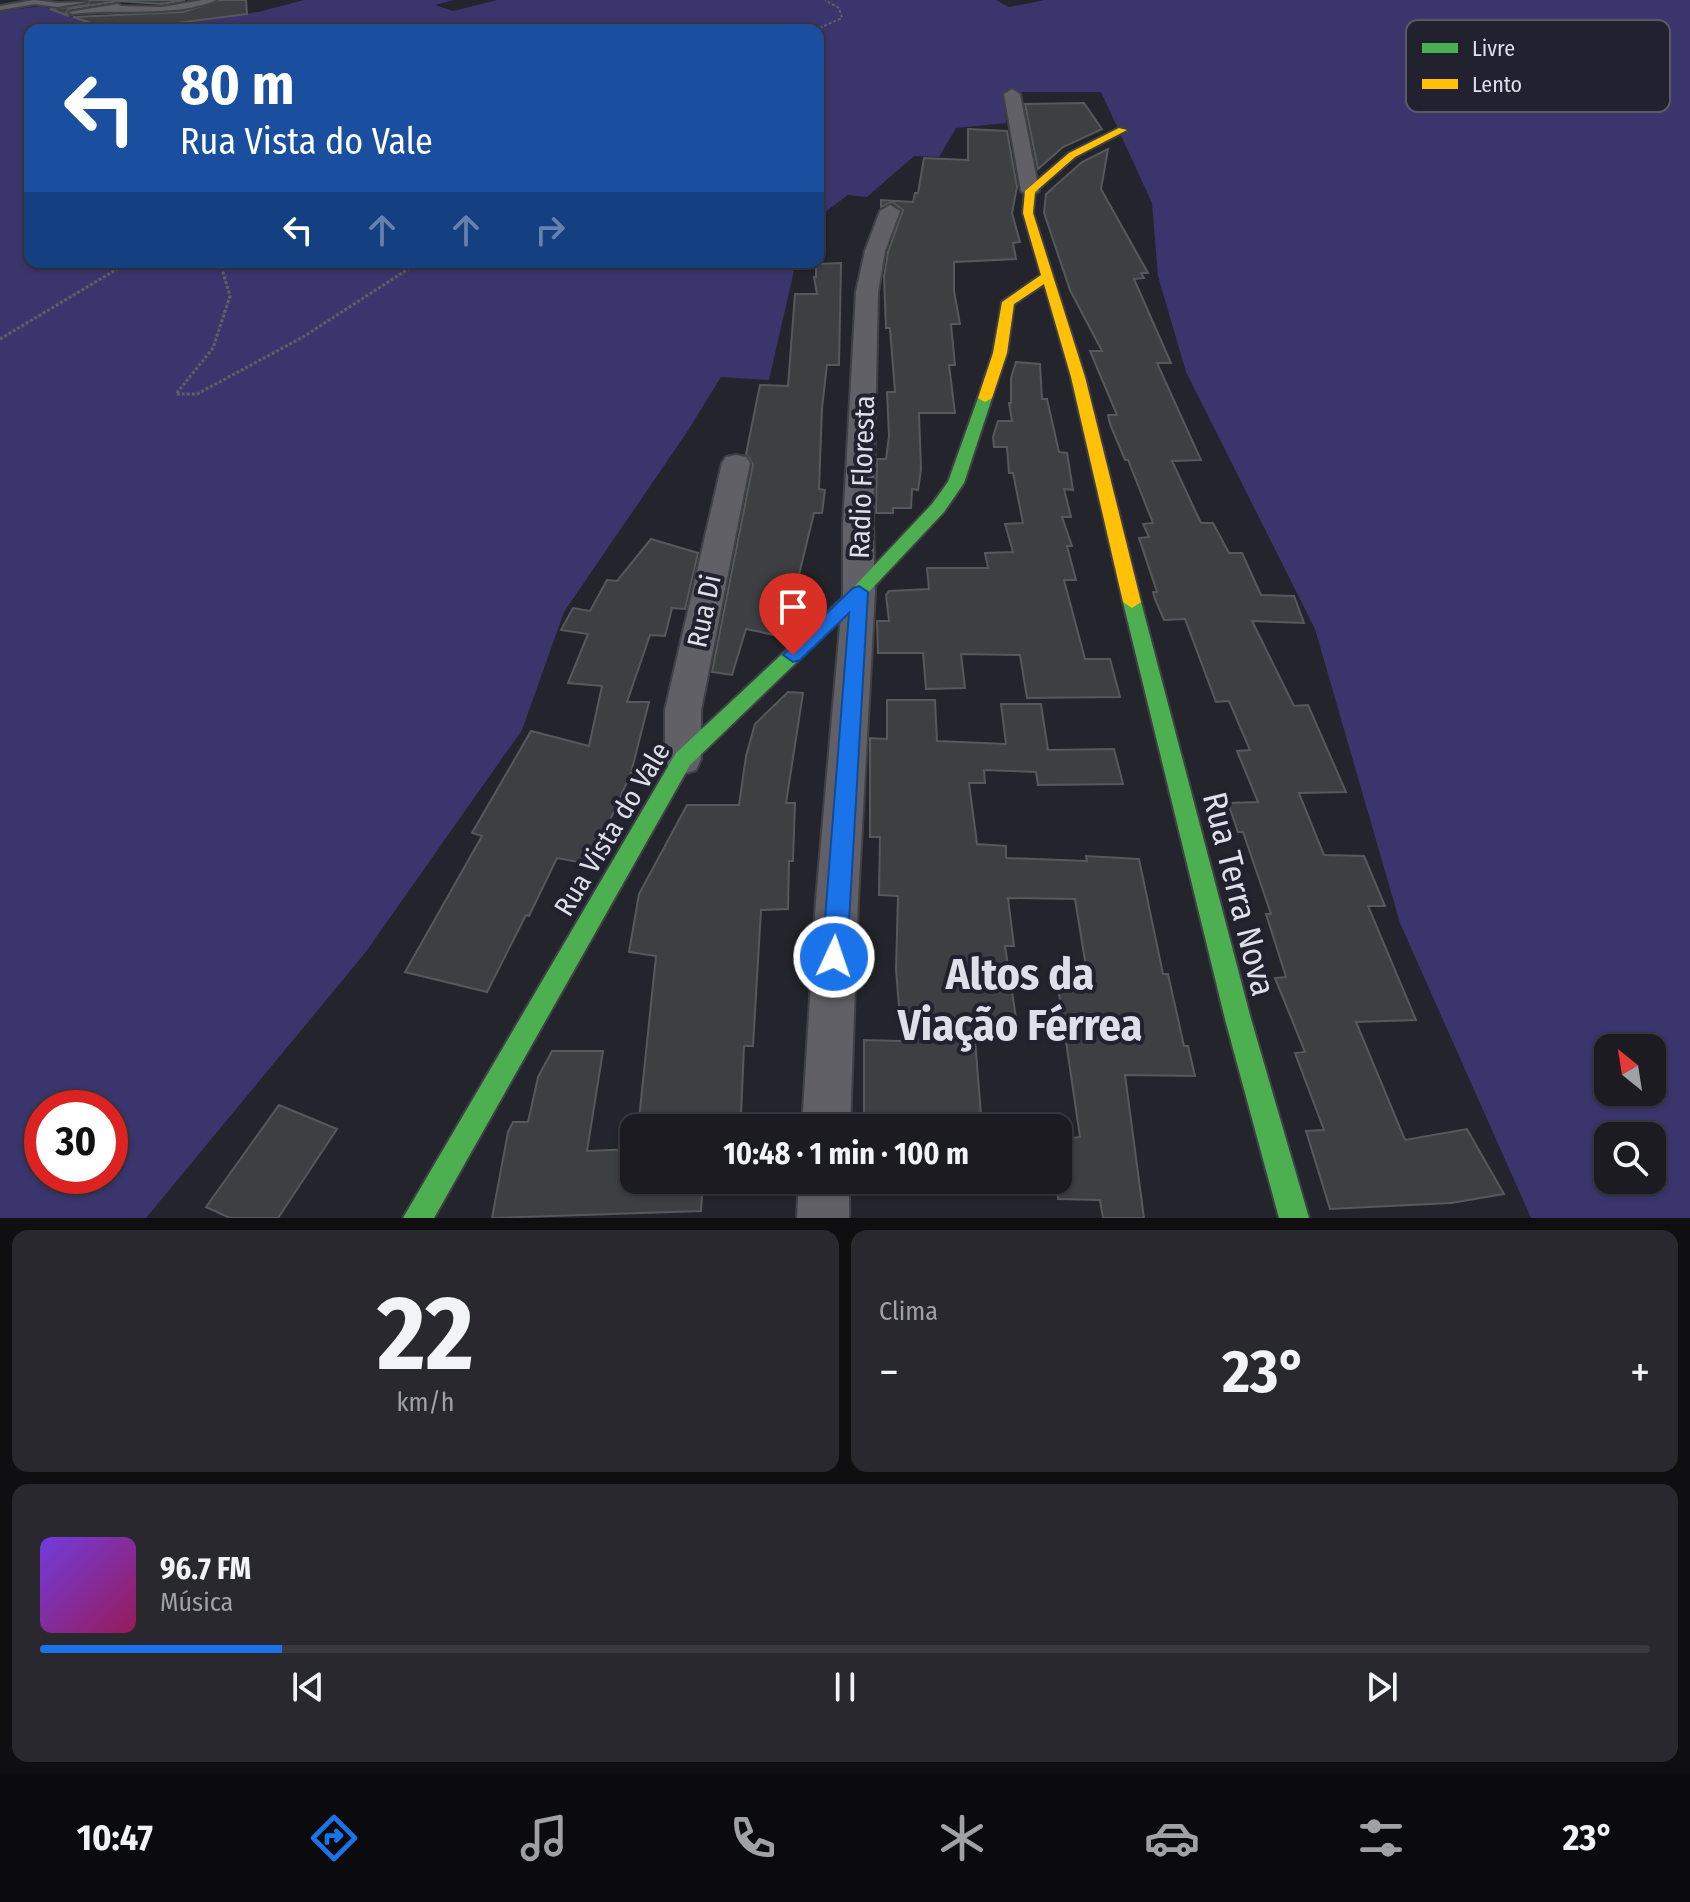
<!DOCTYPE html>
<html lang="pt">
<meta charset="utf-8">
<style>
body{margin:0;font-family:"Fira Sans Condensed",sans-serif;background:#28282e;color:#f1f3f6;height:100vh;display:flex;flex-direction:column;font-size:30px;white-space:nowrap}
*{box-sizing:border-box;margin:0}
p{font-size:26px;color:#a0a1a5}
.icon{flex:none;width:44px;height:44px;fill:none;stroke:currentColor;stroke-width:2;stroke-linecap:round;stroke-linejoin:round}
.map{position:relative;height:1218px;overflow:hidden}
.panel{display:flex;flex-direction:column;gap:12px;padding:12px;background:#0f0f12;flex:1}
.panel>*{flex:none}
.banner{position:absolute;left:24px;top:24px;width:800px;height:244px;border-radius:16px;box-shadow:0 2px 6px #0004,0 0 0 2px #39393f;background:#1a4fa0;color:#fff;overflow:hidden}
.needle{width:52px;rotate:330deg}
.fabs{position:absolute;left:1594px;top:1034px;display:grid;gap:16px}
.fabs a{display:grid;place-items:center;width:72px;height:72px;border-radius:16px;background:#1b1b21;box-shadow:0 2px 6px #0004,0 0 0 2px #39393f;font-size:40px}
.speed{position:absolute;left:24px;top:1090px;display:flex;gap:16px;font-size:40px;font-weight:700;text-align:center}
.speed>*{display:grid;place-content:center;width:104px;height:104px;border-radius:50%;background:#1b1b21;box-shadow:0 2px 6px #0004,0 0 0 2px #39393f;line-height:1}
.speed .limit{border:12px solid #d22;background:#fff;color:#111}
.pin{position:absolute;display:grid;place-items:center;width:68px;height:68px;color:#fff;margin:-82px -34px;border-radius:50% 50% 50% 0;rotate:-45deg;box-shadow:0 0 8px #0007}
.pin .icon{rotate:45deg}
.me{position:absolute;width:88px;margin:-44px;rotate:3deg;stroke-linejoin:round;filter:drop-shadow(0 0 6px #0008)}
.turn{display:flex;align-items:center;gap:28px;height:168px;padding:0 24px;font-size:36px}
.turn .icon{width:104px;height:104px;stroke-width:2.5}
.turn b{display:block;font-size:56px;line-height:68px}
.lanes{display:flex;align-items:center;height:76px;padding:0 24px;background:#0003;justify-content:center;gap:40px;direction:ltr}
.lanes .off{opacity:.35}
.big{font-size:60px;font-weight:700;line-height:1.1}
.panel .tile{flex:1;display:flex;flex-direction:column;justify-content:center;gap:12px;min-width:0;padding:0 28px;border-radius:16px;background:#28282e}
.panel .dial{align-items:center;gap:0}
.dial b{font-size:104px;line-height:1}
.song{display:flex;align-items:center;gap:24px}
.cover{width:96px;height:96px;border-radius:12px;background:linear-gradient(135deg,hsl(260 70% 55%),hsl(330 70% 35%))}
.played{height:8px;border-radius:4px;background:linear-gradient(90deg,#1a73e8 15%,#39393f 15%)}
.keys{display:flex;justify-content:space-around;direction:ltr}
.heat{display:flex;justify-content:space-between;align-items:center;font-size:44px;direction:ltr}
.panel .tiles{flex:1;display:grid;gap:12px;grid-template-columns:1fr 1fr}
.tile:last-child{grid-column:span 2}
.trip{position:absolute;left:620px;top:1114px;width:452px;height:80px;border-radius:16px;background:#1b1b21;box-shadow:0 2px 6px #0004,0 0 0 2px #39393f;font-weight:700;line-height:80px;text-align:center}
.tabs{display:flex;height:128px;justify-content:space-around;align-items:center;background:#0b0b0d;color:#a0a1a5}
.tabs .icon{width:56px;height:56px}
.tabs .selected{color:#1a73e8}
.tabs b{font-size:36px;color:#f1f3f6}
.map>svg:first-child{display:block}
.green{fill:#3a356c;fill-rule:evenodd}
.building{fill:#3d3f42;stroke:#56595b;stroke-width:2}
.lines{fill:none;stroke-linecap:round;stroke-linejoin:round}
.lane-casing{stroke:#404047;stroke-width:4}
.street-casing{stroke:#404047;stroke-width:4}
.fast-casing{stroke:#404047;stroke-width:4}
.slow-casing{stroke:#404047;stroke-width:4}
.path-far1{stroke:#5f6065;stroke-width:2;stroke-dasharray:3 2;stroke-linecap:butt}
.path{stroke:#5f6065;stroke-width:3;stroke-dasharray:3 2;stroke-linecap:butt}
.lane{fill:#606066;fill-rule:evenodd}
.street{fill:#606066;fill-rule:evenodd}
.fast{fill:#4caf50;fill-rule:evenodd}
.slow{fill:#ffc107;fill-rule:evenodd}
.route{fill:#1a73e8;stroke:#114b97;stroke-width:2}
.labels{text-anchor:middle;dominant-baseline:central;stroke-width:8;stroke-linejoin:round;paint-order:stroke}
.street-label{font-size:28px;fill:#dfdfe9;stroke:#21212f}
.near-street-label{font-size:34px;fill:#dfdfe9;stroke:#21212f}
.near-district-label{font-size:44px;font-weight:bold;fill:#dfdfe9;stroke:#21212f}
.key{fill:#21212f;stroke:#5a5a67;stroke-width:2}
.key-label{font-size:22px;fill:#dfdfe9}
</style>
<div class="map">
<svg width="1690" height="1218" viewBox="0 0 1690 1218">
<rect width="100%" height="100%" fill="#24242c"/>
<path class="green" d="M 304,0 L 454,0 L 435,5 L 453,11 L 497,0 L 996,0 L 1009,7 L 1045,0 L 1690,0 L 1690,1218 L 1531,1218 L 1400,923 L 1315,629 L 1186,372 L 1158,276 L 1152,203 L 1101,92 L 1004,92 L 1006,123 L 956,128 L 939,157 L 914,156 L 867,197 L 848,195 L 825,212 L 818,222 L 818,30 L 30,30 L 30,262 L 796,262 L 769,380 L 721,377 L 687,432 L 564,612 L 522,730 L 365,953 L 146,1218 L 0,1218 L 0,11 L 42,6 L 91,23 L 154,26 L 258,12 ZM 1608,1048 L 1652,1048 L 1652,1092 L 1608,1092 ZM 42,1108 L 110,1108 L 110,1176 L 42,1176 ZM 1608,1136 L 1652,1136 L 1652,1180 L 1608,1180 Z"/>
<path class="building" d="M 89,0 L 185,0 L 162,4 L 118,1 L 69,9 L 66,13 L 69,16 L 50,9 L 88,5 Z
M 220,0 L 246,0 L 247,14 L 154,26 L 91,23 L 73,17 L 183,12 Z
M 1084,103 L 1102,129 L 1063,147 L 1038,169 L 1025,104 Z
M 968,129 L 1007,131 L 1017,187 L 1012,213 L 1020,242 L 1013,243 L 1016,259 L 954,262 L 954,291 L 960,324 L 951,324 L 955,365 L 949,365 L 955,413 L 919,413 L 921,470 L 918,490 L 912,489 L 911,508 L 893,508 L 893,513 L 876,513 L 877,459 L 886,459 L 889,436 L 887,392 L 895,392 L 890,328 L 886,328 L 884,277 L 888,252 L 903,210 L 892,202 L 881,207 L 881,200 L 913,202 L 915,193 L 918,193 L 924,158 L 968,160 Z
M 1108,149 L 1101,189 L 1148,273 L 1141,273 L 1144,278 L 1134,279 L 1171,363 L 1157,363 L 1201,460 L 1172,461 L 1201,523 L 1213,523 L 1229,553 L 1242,553 L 1261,595 L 1294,596 L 1304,623 L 1252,621 L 1294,706 L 1308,705 L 1346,792 L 1299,793 L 1324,855 L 1364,856 L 1385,906 L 1368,906 L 1416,1020 L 1356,1022 L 1405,1140 L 1467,1129 L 1504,1194 L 1451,1203 L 1330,1209 L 1306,1131 L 1324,1130 L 1295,1053 L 1305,1052 L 1275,978 L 1286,977 L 1266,914 L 1271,914 L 1243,832 L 1238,832 L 1228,803 L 1258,802 L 1237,751 L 1250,750 L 1229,701 L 1216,702 L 1185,619 L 1164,620 L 1155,599 L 1153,592 L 1157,592 L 1139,538 L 1149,537 L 1143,524 L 1153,523 L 1128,460 L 1125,460 L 1110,424 L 1108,415 L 1117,415 L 1090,351 L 1102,351 L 1070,290 L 1044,213 L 1046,194 L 1082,162 Z
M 841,263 L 839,365 L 827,365 L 822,408 L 819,489 L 825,490 L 822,513 L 814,513 L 796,587 L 805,588 L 797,620 L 788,619 L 779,636 L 746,629 L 732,675 L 712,672 L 753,464 L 746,454 L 760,385 L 788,386 L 795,294 L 817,294 L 814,277 L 816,277 L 816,264 Z
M 1016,362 L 1040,364 L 1042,399 L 1047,399 L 1059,452 L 1067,453 L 1073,490 L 1064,489 L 1071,517 L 1062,517 L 1072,546 L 1067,546 L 1076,580 L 1064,580 L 1085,659 L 1110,659 L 1120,697 L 1027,698 L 1020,655 L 961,654 L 965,688 L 926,689 L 923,653 L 878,653 L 877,621 L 889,621 L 886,595 L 889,591 L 929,589 L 927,568 L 988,568 L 985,553 L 1013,552 L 1005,524 L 1023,523 L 1013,473 L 1009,473 L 1007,447 L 994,447 L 993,437 L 998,421 L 1012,421 L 1009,403 L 1011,403 L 1011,378 Z
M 651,539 L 698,553 L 685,609 L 672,608 L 665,636 L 650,635 L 627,702 L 649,702 L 631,773 L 595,854 L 589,864 L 557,858 L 529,916 L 526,915 L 487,992 L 405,972 L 482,836 L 472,833 L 531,731 L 589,746 L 602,686 L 568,683 L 588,634 L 561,630 L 573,608 L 590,611 L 607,580 L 617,581 Z
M 788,692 L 803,693 L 786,803 L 795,803 L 793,861 L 789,861 L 788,909 L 761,910 L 753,1046 L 744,1046 L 741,1116 L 639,1119 L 656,956 L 629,952 L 639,894 L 687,805 L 739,805 L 746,756 L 755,724 Z
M 887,700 L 935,700 L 937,741 L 1006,744 L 1001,704 L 1041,704 L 1048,750 L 1114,749 L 1123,784 L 1038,785 L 1036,772 L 984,770 L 985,783 L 969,783 L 977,844 L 1006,846 L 1006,858 L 1087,861 L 1086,856 L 1139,859 L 1163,974 L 1168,974 L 1184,1046 L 1188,1046 L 1195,1076 L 1125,1075 L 1144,1218 L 1103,1218 L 1100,1200 L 1058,1199 L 1058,1140 L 1080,1137 L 1056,973 L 1087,973 L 1075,899 L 1008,898 L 1014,946 L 1005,946 L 1017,1024 L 974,1026 L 982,1128 L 953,1128 L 953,1120 L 864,1119 L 864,1040 L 902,1041 L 896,970 L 898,896 L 879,895 L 880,837 L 870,837 L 870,738 L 887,739 Z
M 552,1051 L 603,1051 L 587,1151 L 634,1149 L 634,1180 L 703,1180 L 701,1211 L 492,1218 L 508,1132 L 513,1122 L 528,1122 L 538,1077 Z
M 279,1105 L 337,1129 L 278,1218 L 230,1218 L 206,1207 Z"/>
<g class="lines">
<g class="lane-casing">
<path id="lane" d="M 34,0 L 58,3 L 87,2 L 58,7 L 35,4 L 0,10 L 0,6 Z
M 203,0 L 217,0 C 174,18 118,8 72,14 L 69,12 L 118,4 L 121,6 L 162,7 Z"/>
</g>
<g class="street-casing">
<path id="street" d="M 1012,89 L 1020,94 L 1039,191 L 1030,197 L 1021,191 L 1004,94 Z
M 890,205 L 900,211 L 885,251 L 878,292 L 873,524 L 875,592 L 858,900 L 850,1128 L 802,1128 L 816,900 L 843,592 L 843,524 L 856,292 L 865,251 L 880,211 Z
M 736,455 L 746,457 L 750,463 L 701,710 L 701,759 L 696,770 L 683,774 L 670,770 L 665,759 L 665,710 L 722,463 L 726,457 Z
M 799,1180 L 849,1180 L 849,1218 L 797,1218 Z"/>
</g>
<g class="fast-casing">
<path id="fast" d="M 985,394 L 992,398 L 964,483 L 944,512 L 865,596 L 690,765 L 434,1218 L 403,1218 L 676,753 L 853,588 L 932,504 L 948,482 L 978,398 Z
M 1132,596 L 1141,602 L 1251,1019 L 1309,1218 L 1279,1218 L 1225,1019 L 1123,602 Z"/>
</g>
<g class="slow-casing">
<path id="slow" d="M 1119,128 L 1127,130 L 1075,157 L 1035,192 L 1033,213 L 1085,377 L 1141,602 L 1132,608 L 1123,602 L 1071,377 L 1044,284 L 1014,304 L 1007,353 L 992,398 L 985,402 L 978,398 L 993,353 L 1002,302 L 1041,275 L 1023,213 L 1025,191 L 1069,153 Z"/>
</g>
<path class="path-far1" d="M 815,30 L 842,18 L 839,8 L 825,0"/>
<path class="path" d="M 220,262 L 230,296 L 213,348 L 176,394 L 197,394 L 303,337 L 419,262
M 0,339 L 129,262"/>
<use href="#lane" class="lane"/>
<use href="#street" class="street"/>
<use href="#fast" class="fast"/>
<use href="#slow" class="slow"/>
</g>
<path class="route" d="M 859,586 L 868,592 L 847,957 L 843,965 L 834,969 L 825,965 L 822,957 L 849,613 L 800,660 L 793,662 L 783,655 L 853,588 Z"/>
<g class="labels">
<g class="street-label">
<text transform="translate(862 477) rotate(-88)">Radio Floresta</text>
<text transform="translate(704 611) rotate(-78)">Rua Di</text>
<text transform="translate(612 829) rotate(-59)">Rua Vista do Vale</text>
</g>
<g class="near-street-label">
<text transform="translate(1239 894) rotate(76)">Rua Terra Nova</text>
</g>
<g class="near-district-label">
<text x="1020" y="974">Altos da<tspan x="1020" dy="51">Viação Férrea</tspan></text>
</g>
</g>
<rect x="1406" y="20" width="264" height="92" rx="12" class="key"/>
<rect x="1422" y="43" width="36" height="10" fill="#4caf50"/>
<rect x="1422" y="79" width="36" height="10" fill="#ffc107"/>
<g class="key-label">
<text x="1472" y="56">Livre</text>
<text x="1472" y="92">Lento</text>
</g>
</svg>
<div class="fabs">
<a><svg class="needle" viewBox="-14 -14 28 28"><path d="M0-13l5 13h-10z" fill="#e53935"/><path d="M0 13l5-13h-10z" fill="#a0a1a5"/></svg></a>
<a><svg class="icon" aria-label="search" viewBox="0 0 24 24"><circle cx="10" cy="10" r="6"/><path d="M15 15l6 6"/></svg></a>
</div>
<div class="speed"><div class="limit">30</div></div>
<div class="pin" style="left:793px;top:655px;background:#d93025"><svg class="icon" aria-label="arrive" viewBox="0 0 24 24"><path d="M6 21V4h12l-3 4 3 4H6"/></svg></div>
<svg class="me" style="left:834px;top:957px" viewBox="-20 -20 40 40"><circle r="17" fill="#1a73e8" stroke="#fff" stroke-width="3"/><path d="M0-11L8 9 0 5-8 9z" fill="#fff"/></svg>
<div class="trip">10:48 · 1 min · 100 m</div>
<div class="banner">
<div class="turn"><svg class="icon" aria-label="left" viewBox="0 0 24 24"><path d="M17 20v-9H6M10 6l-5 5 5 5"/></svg><div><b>80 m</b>Rua Vista do Vale</div></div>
<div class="lanes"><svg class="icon" aria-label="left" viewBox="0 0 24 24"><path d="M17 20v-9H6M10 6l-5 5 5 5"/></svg><svg class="icon off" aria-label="ahead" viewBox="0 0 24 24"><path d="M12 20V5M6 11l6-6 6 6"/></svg><svg class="icon off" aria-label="ahead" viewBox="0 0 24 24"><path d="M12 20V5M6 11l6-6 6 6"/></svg><svg class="icon off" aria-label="right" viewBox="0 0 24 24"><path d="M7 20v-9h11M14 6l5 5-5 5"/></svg></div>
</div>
</div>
<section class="panel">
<div class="tiles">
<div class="tile dial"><b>22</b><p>km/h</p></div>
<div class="tile"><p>Clima</p>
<div class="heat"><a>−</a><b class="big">23°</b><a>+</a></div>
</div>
<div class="tile">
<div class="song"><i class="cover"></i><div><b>96.7 FM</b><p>Música</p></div></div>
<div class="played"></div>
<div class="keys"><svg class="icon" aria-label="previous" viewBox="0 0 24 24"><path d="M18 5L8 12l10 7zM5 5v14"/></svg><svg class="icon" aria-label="pause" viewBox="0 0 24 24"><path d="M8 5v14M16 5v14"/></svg><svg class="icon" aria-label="next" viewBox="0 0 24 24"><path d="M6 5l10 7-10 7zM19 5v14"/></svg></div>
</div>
</div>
</section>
<nav class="tabs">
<b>10:47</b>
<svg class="icon selected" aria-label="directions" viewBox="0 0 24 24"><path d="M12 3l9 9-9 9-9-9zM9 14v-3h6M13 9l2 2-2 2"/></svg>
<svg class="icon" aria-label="music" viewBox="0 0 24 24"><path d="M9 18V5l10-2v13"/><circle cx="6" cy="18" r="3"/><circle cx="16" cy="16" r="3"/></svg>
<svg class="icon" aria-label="phone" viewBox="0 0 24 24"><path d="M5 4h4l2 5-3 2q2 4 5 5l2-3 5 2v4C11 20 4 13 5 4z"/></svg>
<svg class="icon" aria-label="climate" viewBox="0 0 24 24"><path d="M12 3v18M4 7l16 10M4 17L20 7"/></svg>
<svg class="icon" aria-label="car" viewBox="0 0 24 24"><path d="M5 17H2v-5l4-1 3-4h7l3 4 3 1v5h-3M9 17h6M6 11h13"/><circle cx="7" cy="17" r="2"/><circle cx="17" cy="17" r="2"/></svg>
<svg class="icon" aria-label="filters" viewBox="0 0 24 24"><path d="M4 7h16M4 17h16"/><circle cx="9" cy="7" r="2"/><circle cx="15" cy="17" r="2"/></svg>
<b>23°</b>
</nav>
